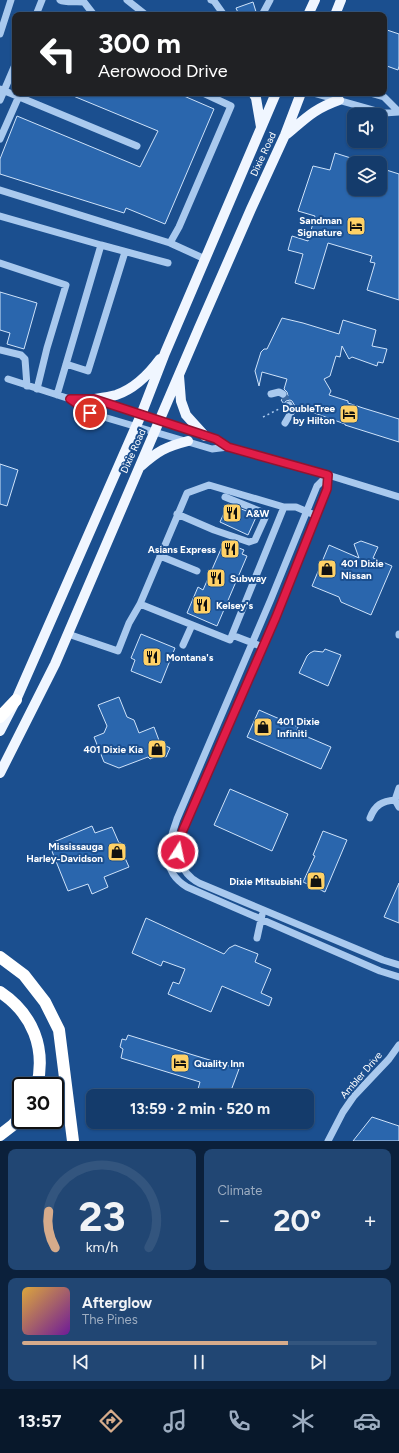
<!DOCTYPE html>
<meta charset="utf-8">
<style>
body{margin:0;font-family:Figtree,sans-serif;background:#214673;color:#f1f3f6;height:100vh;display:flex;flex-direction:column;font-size:15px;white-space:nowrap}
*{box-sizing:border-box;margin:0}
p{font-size:13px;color:#9dadc1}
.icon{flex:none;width:22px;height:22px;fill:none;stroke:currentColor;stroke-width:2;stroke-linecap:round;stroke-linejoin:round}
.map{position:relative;height:1141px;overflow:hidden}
.sheet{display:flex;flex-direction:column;gap:8px;padding:8px;background:#0b203b;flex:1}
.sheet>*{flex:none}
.top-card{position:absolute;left:12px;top:12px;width:375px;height:84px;border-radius:8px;box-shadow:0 1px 3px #0004,0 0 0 1px #33557e;background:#202124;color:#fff;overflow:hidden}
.tools{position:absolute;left:347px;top:108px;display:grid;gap:8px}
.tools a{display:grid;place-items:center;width:40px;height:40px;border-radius:8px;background:#143b6b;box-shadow:0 1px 3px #0004,0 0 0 1px #33557e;font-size:20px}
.speed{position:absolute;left:12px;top:1077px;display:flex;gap:8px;font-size:20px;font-weight:700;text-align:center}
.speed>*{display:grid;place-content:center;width:52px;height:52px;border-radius:50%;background:#143b6b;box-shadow:0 1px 3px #0004,0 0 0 1px #33557e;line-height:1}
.speed .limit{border:2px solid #111;border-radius:6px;background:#fff;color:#111}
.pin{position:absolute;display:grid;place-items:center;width:34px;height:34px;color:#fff;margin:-17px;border:2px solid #fff;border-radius:50%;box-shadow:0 1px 4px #0007}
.me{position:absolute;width:44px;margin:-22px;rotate:10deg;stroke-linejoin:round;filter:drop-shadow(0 0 3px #0008)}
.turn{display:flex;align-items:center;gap:14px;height:84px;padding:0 20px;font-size:18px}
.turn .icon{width:52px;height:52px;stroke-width:2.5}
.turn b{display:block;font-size:28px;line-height:34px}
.big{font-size:30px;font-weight:700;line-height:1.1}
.sheet .tile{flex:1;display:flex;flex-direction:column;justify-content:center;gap:6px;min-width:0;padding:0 14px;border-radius:8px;background:#214673}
.sheet .dial{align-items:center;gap:0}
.dial svg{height:104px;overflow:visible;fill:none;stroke:#33557e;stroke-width:7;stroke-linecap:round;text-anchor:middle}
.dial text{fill:#f1f3f6;stroke:none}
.song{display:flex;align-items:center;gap:12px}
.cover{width:48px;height:48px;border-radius:6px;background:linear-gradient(135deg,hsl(40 70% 55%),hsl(280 70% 35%))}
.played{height:4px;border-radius:2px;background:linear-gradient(90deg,#d6ab8b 75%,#33557e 75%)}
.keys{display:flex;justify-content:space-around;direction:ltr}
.heat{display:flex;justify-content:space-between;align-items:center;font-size:22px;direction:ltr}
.sheet .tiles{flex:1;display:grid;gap:8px;grid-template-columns:1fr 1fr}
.tile:last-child{grid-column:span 2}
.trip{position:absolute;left:86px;top:1089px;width:228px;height:40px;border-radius:8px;background:#143b6b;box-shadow:0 1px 3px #0004,0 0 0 1px #33557e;font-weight:700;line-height:40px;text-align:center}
.tab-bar{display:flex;height:64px;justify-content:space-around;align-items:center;background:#08182b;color:#9dadc1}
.tab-bar .icon{width:28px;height:28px}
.tab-bar .on{color:#d6ab8b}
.tab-bar b{font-size:18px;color:#f1f3f6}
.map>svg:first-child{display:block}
.building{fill:#2a66ad;stroke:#cfe3fa}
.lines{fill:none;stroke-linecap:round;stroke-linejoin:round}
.minor-tunnel{stroke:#3d69a0;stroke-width:7;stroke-dasharray:7 3.5;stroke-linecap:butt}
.path{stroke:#a9c9ee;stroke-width:1.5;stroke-dasharray:2 3;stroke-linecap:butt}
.minor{stroke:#a9c9ee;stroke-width:7}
.major{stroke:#f0f6ff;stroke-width:10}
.highway{stroke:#fff;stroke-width:12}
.route-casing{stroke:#92132f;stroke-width:10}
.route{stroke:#e11d48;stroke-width:7}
.labels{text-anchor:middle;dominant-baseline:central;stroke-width:4;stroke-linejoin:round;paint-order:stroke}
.street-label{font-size:10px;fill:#fff;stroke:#1b4f8f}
.poi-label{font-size:10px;font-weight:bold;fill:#fff;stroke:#1b4f8f;text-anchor:start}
</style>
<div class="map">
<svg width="399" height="1141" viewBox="0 0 399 1141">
<rect width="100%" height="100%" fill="#1b4f8f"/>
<path class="building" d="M 253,2 L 257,15 L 239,15 L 236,8 Z
M 387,30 L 399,34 L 399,66 L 398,70 L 384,65 L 384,33 L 386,34 Z
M 66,93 L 177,93 L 214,109 L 165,224 L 126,208 L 124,213 L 0,174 L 0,159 L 17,116 L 140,167 L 158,131 Z
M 335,153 L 354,159 L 354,189 L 380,189 L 380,168 L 399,174 L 399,300 L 367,290 L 375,263 L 370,262 L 372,256 L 328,243 L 314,289 L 295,283 L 303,254 L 288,250 L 292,236 L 308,241 L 315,216 L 298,211 L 313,166 L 330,170 Z
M 0,292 L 37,303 L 24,349 L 7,344 L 10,333 L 0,330 Z
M 282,318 L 303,323 L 339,334 L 343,320 L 376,330 L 372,346 L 387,349 L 383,363 L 378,362 L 377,366 L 352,357 L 349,359 L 342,346 L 340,357 L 336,356 L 330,376 L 324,379 L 331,391 L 329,395 L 348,401 L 348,403 L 363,408 L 399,419 L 399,442 L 345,425 L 345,424 L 295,406 L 292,401 L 290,400 L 286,401 L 284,404 L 281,400 L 288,396 L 287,392 L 284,389 L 287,379 L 262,372 L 259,386 L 255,371 L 261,352 L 264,349 L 267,349 Z
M 0,464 L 18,470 L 7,506 L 0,504 Z
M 228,504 L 257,515 L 248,535 L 220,522 Z
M 361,541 L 378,547 L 373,558 L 392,566 L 371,615 L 341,602 L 339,597 L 312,586 L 329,545 L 359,558 L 354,544 Z
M 224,542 L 244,550 L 242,554 L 247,556 L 217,626 L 187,613 L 198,587 L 203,590 Z
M 141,634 L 175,648 L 161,683 L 131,671 L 135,660 L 131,658 Z
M 325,649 L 341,655 L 328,686 L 299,673 L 307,656 L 310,653 L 314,651 L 323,652 Z
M 119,697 L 127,717 L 134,720 L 139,733 L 154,727 L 160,743 L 170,748 L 166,757 L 161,755 L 150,759 L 148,757 L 119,768 L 104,762 L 94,737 L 104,733 L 107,726 L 98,705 Z
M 259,710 L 298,727 L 296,732 L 331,747 L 321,769 L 247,737 Z
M 230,789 L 288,814 L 272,851 L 214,825 Z
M 92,826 L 95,833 L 112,827 L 119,843 L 120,842 L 123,848 L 121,849 L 129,867 L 104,877 L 108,887 L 92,894 L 88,884 L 68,891 L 49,844 Z
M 323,831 L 347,840 L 325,892 L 303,882 L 315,856 L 313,855 Z
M 399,883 L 399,923 L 384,917 Z
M 146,918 L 224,954 L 229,948 L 235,945 L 258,954 L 255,962 L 271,969 L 261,993 L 272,998 L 269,1006 L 222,986 L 211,1012 L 168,994 L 173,982 L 179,984 L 185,969 L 163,961 L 161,966 L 132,953 Z
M 128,1035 L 239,1069 L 229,1096 L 196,1096 L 200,1082 L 121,1058 L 123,1049 L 120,1047 L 122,1039 L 126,1040 Z
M 372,1117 L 399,1126 L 399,1141 L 353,1141 Z"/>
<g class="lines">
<path class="minor-tunnel" d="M 283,394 L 289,405"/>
<path class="path" d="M 263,417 L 279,409"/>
<path class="minor" d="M 60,0 C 66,3 76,1 84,2 L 94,15
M 127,0 L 146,15
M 211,0 L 214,1 L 224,15
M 36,15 L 42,0
M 262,15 L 270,0
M 0,34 L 11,0
M 0,89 L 137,146
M 203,93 L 231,106 L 179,227 L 170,243 L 205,259
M 313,93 L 384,113 L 399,112
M 370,93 L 384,97 L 398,111
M 0,100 L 15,65
M 0,139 L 19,96
M 0,190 L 170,243
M 0,216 L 101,245 L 57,395
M 101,245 L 168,263
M 0,263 L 66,285 L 47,348 L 37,389
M 0,350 L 21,355 L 25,359 L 27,386
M 66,364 L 88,371 L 125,252
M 8,379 L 70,399 L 94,399 L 216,439 L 228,447 L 328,475 L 399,497
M 271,394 L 279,392 L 283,394
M 70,399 L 90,413 L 212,449 L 228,447
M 285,423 L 292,411 L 289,405
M 328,475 L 317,486 L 271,599 L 177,819 C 168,845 159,870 187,887 L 380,971 L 399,977
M 328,475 L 327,489 L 270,631 L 183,830 C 176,851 178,872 199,883 L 383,960 L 399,965
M 177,514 L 214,530 L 249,542 L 255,540 L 265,518 L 262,512 L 225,497
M 160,556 L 197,571
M 140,604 L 230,640 L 232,635 L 263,647
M 68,634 L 118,651 L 129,623 L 140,604 L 187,493 L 209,485 L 284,507 L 296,507 L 317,516
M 399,634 L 399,635
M 232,635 L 284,507
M 183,645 L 192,625
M 399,788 L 395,800 L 399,807
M 370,818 C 375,805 382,801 395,800
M 257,938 L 262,915
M 328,1141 L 343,1112 L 354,1096 L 389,1059 L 399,1045"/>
<path class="major" d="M 308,15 L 315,0
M 335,15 L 341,0
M 253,93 L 256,98 L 261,127
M 287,134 C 307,117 314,109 339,100
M 179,376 L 181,401 L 186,415 L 205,436
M 94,399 C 101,398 109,397 116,395 C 134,389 149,374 160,359
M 141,466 C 158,451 165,447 188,441
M 0,731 L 16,700 L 141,415 L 165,353 L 276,93
M 0,773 L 55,664 L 199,328 L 251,209 L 285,135 L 301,93"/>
<path class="highway" d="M 0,717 L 16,700
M 0,957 L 24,975 L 45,1002 L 59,1030 L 73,1141
M 0,992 C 33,1014 46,1048 37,1086
M 0,1135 L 13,1125 L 21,1116"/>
</g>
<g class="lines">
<g class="route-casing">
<path id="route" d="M 90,413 L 70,399 L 94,399 L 216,439 L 228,447 L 328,475 L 327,489 L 276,617 L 183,830 L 179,843 L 178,852"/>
</g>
<use href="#route" class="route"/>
</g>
<defs>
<g id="hotel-square" transform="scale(1)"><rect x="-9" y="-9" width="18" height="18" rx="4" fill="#ffd166" stroke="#1b4f8f"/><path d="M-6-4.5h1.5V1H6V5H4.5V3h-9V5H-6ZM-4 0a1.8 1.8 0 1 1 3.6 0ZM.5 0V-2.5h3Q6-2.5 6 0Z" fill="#111"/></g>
<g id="restaurant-square" transform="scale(1)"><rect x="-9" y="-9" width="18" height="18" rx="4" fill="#ffd166" stroke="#1b4f8f"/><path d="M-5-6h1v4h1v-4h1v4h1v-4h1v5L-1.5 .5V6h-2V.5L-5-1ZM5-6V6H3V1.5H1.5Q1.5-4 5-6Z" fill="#111"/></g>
<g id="shop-square" transform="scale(1)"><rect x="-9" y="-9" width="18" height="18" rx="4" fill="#ffd166" stroke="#1b4f8f"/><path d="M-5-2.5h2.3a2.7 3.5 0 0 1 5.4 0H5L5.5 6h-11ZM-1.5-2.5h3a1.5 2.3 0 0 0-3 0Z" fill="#111"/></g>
</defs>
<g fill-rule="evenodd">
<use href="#hotel-square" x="356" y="226"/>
<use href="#hotel-square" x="349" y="414"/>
<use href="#restaurant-square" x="232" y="513"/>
<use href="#restaurant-square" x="230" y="549"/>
<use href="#shop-square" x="327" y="569"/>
<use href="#restaurant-square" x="216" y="578"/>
<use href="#restaurant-square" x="202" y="605"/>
<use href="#restaurant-square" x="152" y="657"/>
<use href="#shop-square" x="263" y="727"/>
<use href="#shop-square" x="157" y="749"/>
<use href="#shop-square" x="117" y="852"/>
<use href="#shop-square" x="316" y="881"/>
<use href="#hotel-square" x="180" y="1063"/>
</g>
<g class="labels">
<g class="street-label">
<text transform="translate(263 154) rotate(-65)">Dixie Road</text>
<text transform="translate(133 451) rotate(-66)">Dixie Road</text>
<text transform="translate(361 1075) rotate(-49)">Ambler Drive</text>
</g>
<g class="poi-label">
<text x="342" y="220" text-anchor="end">Sandman<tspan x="342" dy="12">Signature</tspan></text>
<text x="335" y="408" text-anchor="end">DoubleTree<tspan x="335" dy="12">by Hilton</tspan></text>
<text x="246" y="513">A&amp;W</text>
<text x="216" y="549" text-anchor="end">Asians Express</text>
<text x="341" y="563">401 Dixie<tspan x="341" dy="12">Nissan</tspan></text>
<text x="230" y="578">Subway</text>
<text x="216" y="605">Kelsey's</text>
<text x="166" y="657">Montana's</text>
<text x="277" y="721">401 Dixie<tspan x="277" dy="12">Infiniti</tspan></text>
<text x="143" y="749" text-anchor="end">401 Dixie Kia</text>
<text x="103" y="846" text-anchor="end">Mississauga<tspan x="103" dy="12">Harley-Davidson</tspan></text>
<text x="302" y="881" text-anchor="end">Dixie Mitsubishi</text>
<text x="194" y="1063">Quality Inn</text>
</g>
</g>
</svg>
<div class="tools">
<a><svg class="icon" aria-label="sound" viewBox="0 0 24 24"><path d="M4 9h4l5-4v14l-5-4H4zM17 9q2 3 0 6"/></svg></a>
<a><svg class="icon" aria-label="layers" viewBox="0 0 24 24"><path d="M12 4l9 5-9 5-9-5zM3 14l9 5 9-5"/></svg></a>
</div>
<div class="speed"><div class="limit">30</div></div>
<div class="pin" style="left:90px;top:413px;background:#d93025"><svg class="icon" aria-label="arrive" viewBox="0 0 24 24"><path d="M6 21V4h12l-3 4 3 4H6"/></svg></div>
<svg class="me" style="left:178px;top:852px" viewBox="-20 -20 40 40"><circle r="17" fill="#e11d48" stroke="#fff" stroke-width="3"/><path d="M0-11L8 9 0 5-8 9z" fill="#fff"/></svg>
<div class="trip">13:59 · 2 min · 520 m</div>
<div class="top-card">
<div class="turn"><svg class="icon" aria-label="left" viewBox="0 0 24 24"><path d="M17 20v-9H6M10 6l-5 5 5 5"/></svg><div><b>300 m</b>Aerowood Drive</div></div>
</div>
</div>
<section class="sheet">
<div class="tiles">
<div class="tile dial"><svg viewBox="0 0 100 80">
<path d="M14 69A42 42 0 1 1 86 69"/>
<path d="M14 69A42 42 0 0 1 9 41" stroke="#d6ab8b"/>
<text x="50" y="56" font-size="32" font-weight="700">23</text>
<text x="50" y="72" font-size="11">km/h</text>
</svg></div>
<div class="tile"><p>Climate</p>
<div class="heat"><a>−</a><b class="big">20°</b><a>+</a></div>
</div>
<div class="tile">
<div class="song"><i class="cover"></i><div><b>Afterglow</b><p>The Pines</p></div></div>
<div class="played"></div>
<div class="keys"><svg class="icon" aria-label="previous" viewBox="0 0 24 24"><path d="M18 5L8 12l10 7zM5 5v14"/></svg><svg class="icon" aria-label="pause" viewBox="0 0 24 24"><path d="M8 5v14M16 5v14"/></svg><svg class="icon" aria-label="next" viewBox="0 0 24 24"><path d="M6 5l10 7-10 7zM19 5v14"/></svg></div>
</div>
</div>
</section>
<nav class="tab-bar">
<b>13:57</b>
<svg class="icon on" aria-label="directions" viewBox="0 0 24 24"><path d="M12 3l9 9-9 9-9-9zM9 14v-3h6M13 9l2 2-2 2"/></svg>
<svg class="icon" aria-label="music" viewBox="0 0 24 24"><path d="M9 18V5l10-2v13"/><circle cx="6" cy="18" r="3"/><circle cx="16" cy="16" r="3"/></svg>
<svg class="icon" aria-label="phone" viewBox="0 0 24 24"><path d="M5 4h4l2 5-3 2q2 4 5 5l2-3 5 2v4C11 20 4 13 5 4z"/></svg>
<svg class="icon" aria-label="climate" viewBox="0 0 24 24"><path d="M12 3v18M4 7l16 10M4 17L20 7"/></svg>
<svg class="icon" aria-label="car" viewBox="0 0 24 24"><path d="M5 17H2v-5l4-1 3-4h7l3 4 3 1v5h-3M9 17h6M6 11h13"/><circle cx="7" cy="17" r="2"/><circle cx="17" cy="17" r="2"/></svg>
</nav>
